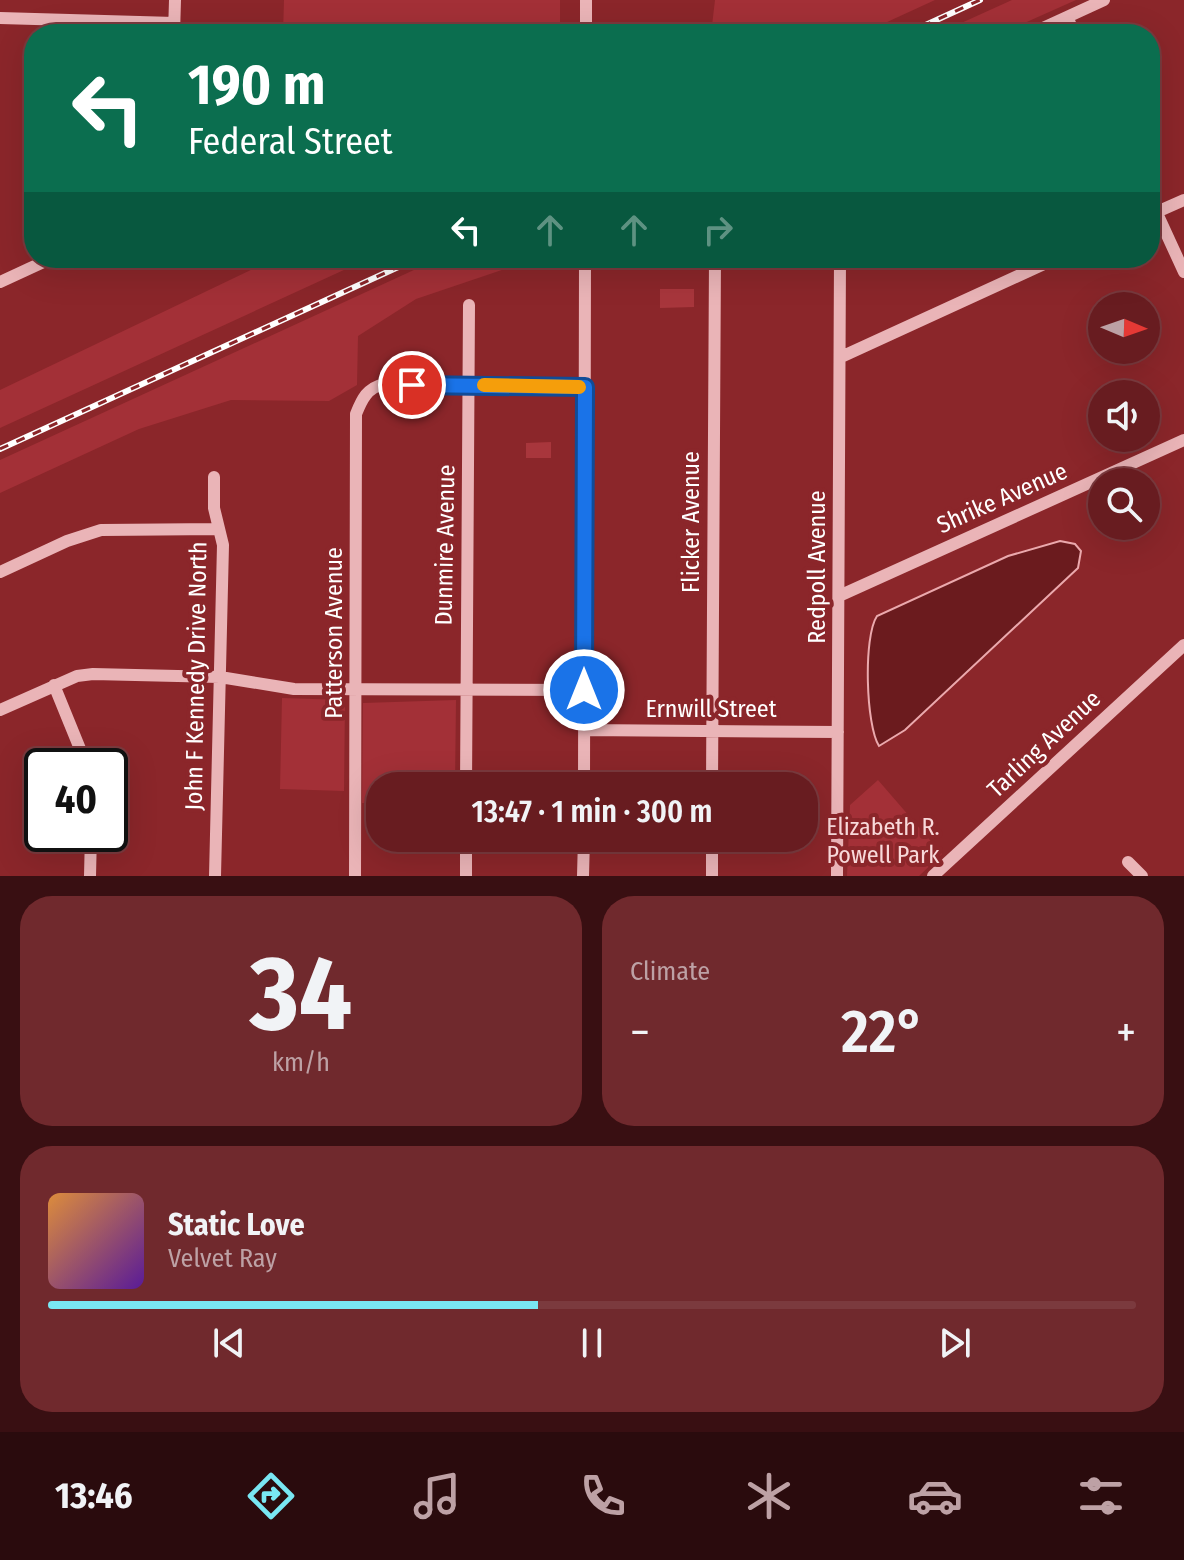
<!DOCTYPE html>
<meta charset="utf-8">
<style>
body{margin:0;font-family:"Fira Sans Condensed",sans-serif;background:#70292d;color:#f1f3f6;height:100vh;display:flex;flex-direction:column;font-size:30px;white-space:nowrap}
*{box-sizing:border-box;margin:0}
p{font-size:26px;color:#bda1a5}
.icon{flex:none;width:44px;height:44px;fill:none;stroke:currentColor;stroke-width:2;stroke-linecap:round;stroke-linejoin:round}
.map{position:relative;height:876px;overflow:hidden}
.panel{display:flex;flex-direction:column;gap:20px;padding:20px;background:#390f12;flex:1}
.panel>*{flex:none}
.guide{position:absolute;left:24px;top:24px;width:1136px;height:244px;border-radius:32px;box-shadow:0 8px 32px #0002,0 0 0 2px #7b3a3e;background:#0b6e4f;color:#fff;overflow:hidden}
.needle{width:52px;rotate:92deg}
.fabs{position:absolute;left:1088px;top:292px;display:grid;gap:16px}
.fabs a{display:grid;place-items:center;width:72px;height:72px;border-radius:50%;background:#681c20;box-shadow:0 8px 32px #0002,0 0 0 2px #7b3a3e;font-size:40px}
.speed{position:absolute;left:24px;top:748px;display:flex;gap:16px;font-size:40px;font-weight:700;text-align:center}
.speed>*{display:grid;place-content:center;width:104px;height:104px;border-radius:50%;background:#681c20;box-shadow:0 8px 32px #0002,0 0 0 2px #7b3a3e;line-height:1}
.speed .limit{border:4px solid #111;border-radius:12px;background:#fff;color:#111}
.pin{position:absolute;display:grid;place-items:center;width:68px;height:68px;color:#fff;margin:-34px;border:4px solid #fff;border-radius:50%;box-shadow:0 2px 8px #0007}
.me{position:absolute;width:88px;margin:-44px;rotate:0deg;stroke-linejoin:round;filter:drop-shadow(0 0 6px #0008)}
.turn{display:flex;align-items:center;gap:28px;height:168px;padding:0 32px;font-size:36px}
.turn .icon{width:104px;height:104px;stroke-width:2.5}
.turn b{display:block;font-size:56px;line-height:68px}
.lanes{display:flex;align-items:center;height:76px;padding:0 32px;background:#0003;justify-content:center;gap:40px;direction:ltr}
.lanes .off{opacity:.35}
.big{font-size:60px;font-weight:600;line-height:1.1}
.panel .widget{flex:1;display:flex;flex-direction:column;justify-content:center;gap:12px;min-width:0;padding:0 28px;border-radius:32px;background:#70292d}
.panel .dial{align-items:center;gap:0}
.dial b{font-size:104px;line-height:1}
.song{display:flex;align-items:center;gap:24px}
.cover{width:96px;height:96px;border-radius:12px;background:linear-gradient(135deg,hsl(30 70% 55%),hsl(270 70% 35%))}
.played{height:8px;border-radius:4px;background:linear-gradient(90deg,#79e7f3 45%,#7b3a3e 45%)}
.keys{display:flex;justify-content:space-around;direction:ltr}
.heat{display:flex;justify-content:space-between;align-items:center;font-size:44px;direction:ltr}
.panel .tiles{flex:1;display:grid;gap:20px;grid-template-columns:1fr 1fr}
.widget:last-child{grid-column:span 2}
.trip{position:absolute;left:366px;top:772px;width:452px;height:80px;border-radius:32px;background:#681c20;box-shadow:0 8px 32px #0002,0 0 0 2px #7b3a3e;font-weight:600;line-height:80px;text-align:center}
.menu{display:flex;height:128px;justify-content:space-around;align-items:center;background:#2a0b0d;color:#bda1a5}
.menu .icon{width:56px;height:56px}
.menu .current{color:#79e7f3}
.menu b{font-size:36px;color:#f1f3f6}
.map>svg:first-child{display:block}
.green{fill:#a33037}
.water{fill:#6b1b1e;stroke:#eba9ad;stroke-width:2}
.building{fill:#a8363c}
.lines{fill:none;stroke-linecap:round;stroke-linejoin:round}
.minor{stroke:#eab4b7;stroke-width:12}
.rail-casing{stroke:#fff;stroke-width:6}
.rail{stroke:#8b262a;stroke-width:3;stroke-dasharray:9;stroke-linecap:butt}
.route-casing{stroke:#114b97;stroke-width:20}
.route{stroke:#1a73e8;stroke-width:14}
.slow{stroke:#f59e0b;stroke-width:14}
.labels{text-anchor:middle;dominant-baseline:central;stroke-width:8;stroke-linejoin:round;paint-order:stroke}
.street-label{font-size:24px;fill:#fff;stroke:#8b262a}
.park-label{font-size:24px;fill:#f8d9da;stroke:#8b262a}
</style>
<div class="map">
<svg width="1184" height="876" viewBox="0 0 1184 876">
<rect width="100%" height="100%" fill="#8b262a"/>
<path class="green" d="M 284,0 L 560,0 L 560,34 L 283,34 Z
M 715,0 L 935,0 L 861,34 L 711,34 Z
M 1012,0 L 1076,0 L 1000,34 L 937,34 Z
M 276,258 L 370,258 L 0,428 L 0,390 Z
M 440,258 L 537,258 L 416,299 L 358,336 L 357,385 L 329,401 L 231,400 L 139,429 L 0,493 L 0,460 Z
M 282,698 L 345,700 L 344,791 L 280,789 Z
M 456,700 L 455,786 L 380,786 L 380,803 L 362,803 L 363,703 Z
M 878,780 L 942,854 L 919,876 L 847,876 L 850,805 Z"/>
<path class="water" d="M 1060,541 L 1075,544 L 1081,551 L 1078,568 L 905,730 L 879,746 C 866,726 863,637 877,616 L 1008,556 Z"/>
<path class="building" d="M 660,289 L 694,289 L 694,307 L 660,308 Z
M 551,442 L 551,458 L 526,458 L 526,443 Z"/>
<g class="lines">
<path class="minor" d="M 1067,17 L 1075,34
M 0,18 L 174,23
M 174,34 L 175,0
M 586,34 L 586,0
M 1030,34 L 1104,0
M 1150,198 L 1184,272
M 1150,215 L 1184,200
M 0,282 L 52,258
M 841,357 L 1057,258
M 214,477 L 214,508 L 223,545 L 215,876
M 0,572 L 67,541 L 101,530 L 219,529
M 839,596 L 1184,440
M 54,685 L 87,766
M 0,710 L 77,676 L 93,674 L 220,677 L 294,689 L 584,690
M 584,730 L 838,732
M 466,786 L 469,305
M 584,786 L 585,258
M 712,786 L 715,258
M 466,838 L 466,876
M 1128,862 L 1142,876
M 90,876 L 91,834
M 355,876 L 356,414 C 362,399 367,388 384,384 L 585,387
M 583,876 L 584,838
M 712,876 L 712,838
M 837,876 L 840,258
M 933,876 L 1184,645"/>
<g class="rail-casing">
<path id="rail" d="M 906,34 L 980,0
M 0,449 L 418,258"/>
</g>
<use href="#rail" class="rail"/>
</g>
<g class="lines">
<g class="route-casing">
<path id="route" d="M 412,385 L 585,387 L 584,690"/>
</g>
<use href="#route" class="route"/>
<path class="slow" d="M 484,385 L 579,387"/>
</g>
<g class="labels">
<g class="street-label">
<text transform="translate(1002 498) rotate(-24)">Shrike Avenue</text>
<text transform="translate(691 522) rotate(-90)">Flicker Avenue</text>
<text transform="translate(445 545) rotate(-89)">Dunmire Avenue</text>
<text transform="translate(817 567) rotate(-90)">Redpoll Avenue</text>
<text transform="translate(334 633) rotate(-90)">Patterson Avenue</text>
<text transform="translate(196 676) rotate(-89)">John F Kennedy Drive North</text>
<text x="711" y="709">Ernwill Street</text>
<text transform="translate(1044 744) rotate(-43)">Tarling Avenue</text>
</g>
<g class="park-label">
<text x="883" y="827">Elizabeth R.<tspan x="883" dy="28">Powell Park</tspan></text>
</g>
</g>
</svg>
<div class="fabs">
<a><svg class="needle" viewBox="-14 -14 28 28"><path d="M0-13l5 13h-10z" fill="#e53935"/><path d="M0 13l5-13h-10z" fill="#bda1a5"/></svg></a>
<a><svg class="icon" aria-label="sound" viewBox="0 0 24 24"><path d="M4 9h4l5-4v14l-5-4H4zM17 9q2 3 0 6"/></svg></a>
<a><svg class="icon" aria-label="search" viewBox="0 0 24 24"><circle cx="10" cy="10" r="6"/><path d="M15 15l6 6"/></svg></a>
</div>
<div class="speed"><div class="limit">40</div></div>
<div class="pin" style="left:412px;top:385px;background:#d93025"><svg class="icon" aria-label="arrive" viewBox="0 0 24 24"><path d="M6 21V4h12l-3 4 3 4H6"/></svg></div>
<svg class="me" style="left:584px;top:690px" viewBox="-20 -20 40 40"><circle r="17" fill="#1a73e8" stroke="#fff" stroke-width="3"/><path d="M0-11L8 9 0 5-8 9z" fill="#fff"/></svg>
<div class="trip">13:47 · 1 min · 300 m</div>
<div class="guide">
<div class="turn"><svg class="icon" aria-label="left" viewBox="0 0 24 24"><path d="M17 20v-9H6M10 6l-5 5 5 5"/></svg><div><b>190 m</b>Federal Street</div></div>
<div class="lanes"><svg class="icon" aria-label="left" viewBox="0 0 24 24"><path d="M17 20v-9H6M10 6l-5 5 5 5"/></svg><svg class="icon off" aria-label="ahead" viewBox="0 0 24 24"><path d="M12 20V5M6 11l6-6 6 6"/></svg><svg class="icon off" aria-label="ahead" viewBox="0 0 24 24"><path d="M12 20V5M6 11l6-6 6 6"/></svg><svg class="icon off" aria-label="right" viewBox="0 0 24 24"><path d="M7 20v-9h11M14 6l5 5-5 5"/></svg></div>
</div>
</div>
<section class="panel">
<div class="tiles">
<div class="widget dial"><b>34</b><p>km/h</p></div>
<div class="widget"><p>Climate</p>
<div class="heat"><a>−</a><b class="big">22°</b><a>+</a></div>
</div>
<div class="widget">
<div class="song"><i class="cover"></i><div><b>Static Love</b><p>Velvet Ray</p></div></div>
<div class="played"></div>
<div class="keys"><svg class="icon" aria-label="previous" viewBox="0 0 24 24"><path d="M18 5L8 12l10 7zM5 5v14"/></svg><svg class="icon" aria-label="pause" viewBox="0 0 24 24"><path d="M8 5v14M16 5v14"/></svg><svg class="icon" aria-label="next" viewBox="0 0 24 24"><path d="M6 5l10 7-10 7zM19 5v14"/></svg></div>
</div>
</div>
</section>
<nav class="menu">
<b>13:46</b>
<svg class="icon current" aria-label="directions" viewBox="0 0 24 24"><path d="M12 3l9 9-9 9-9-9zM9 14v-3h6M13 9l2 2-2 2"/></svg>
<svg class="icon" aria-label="music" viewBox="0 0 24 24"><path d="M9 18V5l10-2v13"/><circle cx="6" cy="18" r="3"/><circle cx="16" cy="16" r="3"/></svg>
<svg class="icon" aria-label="phone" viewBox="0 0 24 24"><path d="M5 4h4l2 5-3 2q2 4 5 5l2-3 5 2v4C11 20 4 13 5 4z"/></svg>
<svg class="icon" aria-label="climate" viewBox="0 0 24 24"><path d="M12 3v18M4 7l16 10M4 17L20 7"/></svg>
<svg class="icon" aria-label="car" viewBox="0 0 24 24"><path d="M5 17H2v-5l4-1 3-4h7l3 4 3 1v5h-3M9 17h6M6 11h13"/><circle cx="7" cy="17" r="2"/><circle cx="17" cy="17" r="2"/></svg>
<svg class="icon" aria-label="filters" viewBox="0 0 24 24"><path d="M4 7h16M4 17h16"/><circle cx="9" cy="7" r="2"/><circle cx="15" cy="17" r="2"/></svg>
</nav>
